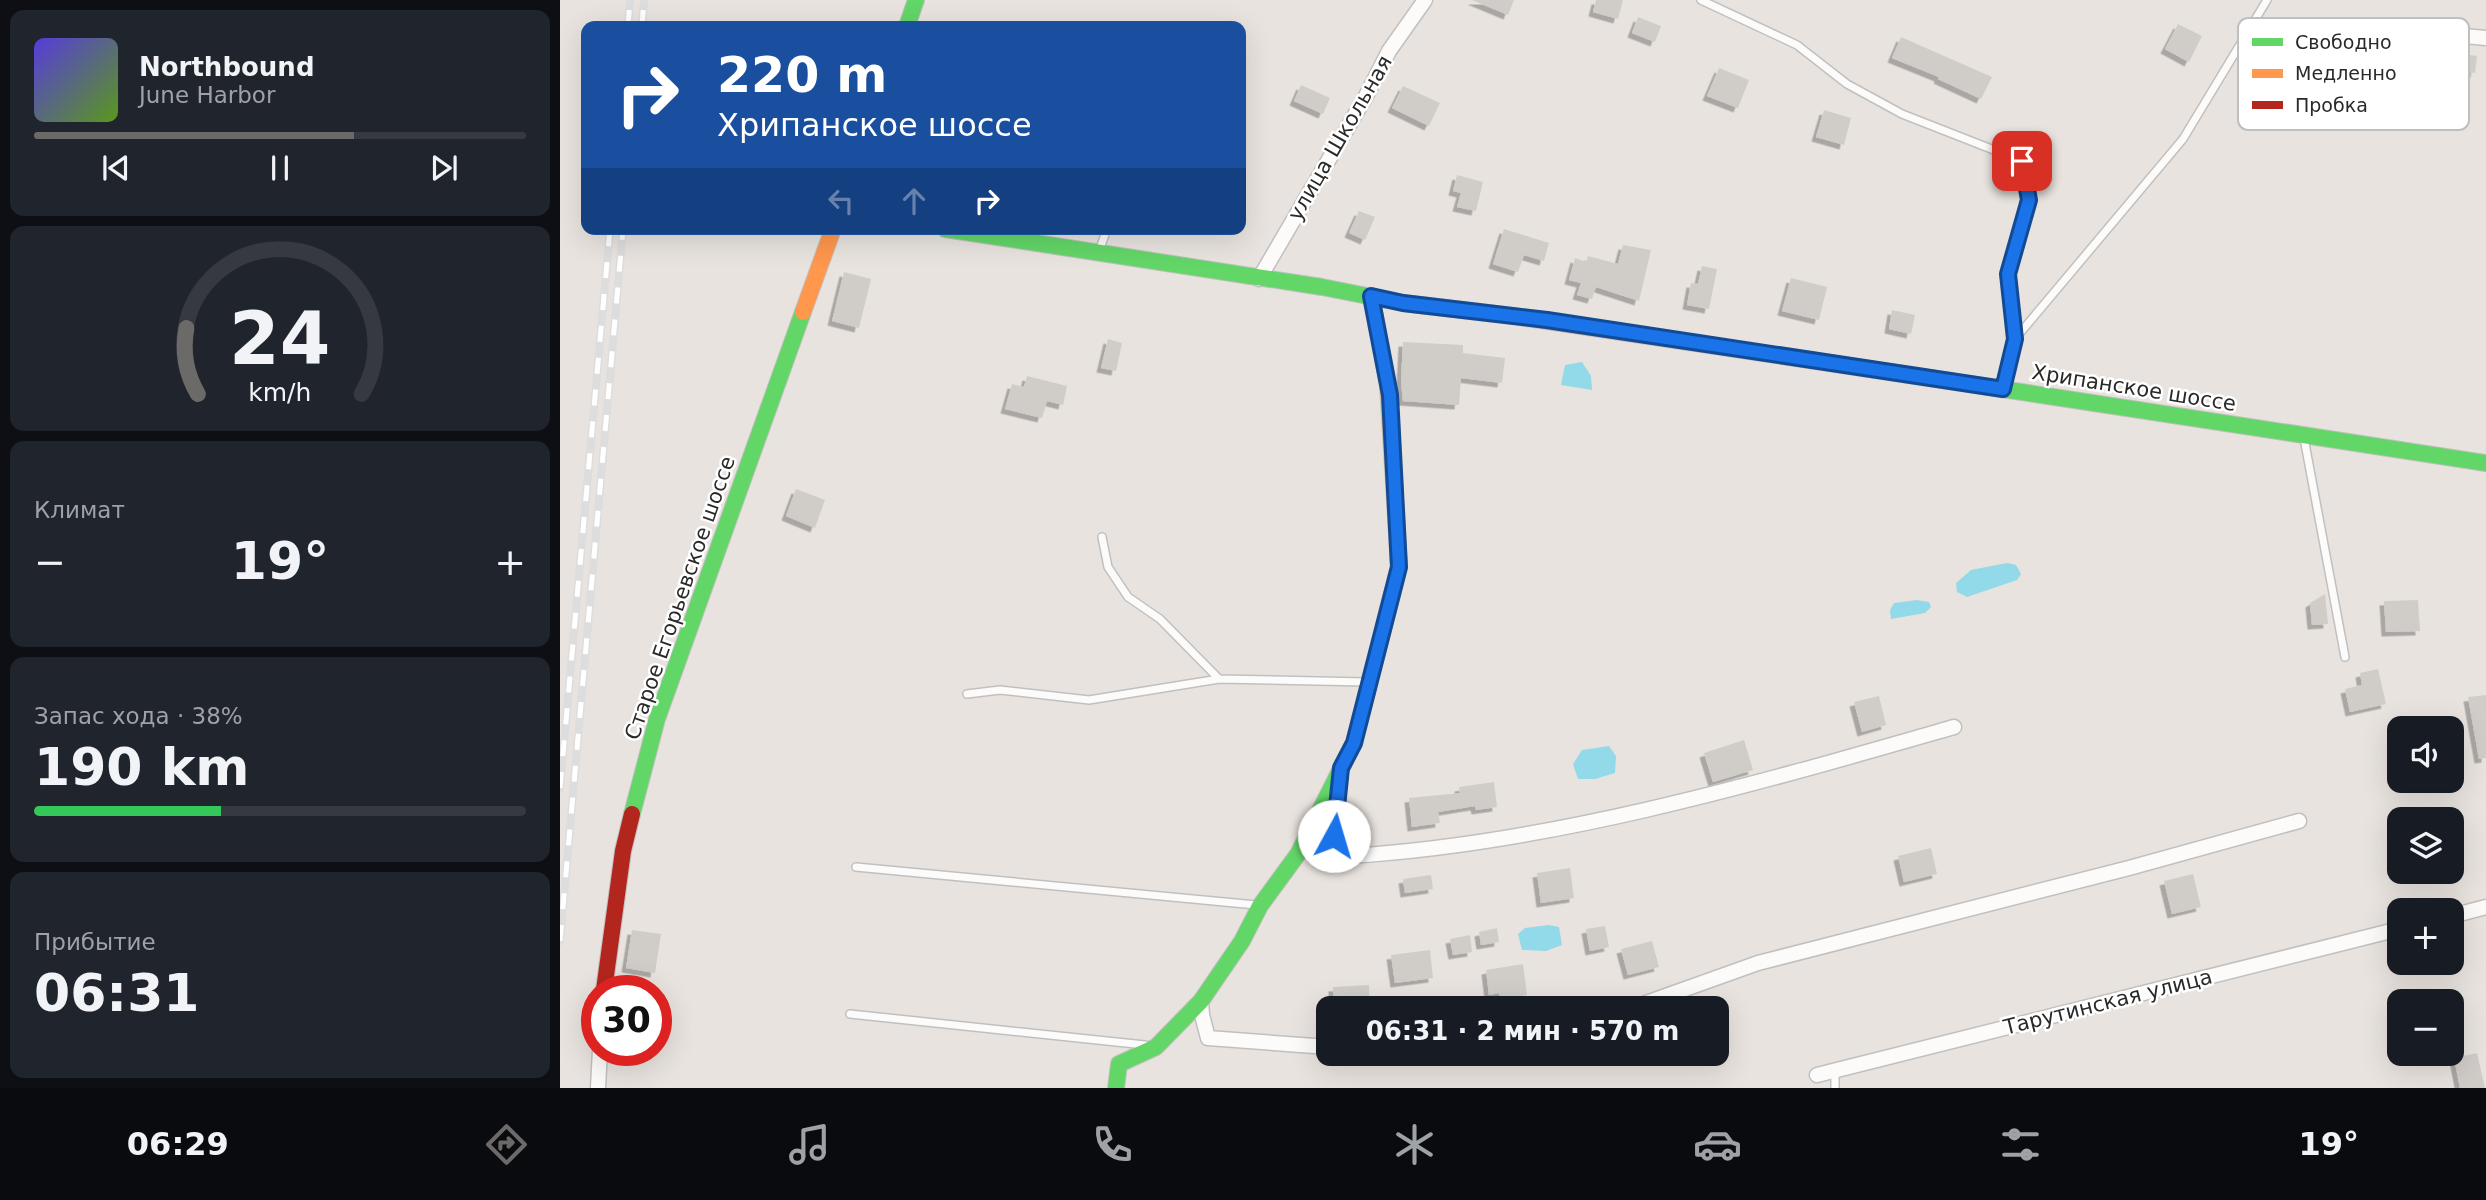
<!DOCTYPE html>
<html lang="ru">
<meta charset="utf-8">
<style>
body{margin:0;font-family:"DejaVu Sans",sans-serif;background:#20242c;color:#f1f3f6;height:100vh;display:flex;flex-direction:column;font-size:26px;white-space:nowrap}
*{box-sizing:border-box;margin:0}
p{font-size:23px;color:#9ea1a6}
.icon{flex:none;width:38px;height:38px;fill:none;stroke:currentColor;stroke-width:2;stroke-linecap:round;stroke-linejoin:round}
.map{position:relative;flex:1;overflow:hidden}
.sheet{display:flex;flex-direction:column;gap:10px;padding:10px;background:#0d0f14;width:560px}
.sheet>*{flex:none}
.hud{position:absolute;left:21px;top:21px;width:665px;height:214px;border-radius:14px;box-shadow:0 7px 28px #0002;background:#1a4fa0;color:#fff;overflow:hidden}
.controls{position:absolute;left:1827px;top:716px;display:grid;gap:14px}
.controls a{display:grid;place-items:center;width:77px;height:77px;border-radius:14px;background:#171b24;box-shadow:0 7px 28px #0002;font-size:35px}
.speed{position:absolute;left:21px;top:975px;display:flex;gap:14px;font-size:35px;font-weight:700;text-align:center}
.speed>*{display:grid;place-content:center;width:91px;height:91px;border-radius:50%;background:#171b24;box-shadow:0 7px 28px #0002;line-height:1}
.speed .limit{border:10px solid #d22;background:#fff;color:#111}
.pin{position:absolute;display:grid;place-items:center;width:60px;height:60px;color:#fff;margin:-30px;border-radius:14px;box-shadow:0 4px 10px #0006}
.me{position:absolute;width:77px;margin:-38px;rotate:6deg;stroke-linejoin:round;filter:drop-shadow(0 0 5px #0008)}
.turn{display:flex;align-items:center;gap:24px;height:147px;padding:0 21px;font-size:32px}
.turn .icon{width:91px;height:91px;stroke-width:2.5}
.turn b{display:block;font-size:49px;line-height:60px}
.lanes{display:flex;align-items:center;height:66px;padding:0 21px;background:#0003;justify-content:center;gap:35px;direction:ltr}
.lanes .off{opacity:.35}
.big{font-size:52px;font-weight:800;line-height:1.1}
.sheet .widget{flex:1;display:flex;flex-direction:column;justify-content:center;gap:10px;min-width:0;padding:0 24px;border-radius:14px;background:#20242c}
.sheet .dial{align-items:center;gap:0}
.dial svg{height:182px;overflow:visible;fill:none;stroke:#363941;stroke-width:7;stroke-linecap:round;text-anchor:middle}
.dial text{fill:#f1f3f6;stroke:none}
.song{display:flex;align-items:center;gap:21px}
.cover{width:84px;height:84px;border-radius:10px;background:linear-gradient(135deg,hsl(250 70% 55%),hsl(90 70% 35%))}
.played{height:7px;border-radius:4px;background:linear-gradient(90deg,#6c6a68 65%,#363941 65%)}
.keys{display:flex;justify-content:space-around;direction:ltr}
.heat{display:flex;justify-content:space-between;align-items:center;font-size:38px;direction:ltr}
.charge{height:10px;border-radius:5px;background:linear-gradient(90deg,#34c759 38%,#363941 0)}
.trip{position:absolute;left:756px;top:996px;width:413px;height:70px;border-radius:14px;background:#171b24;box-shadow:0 7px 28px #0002;font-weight:800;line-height:70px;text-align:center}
.tabs{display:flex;height:112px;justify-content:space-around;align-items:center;background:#090b0e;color:#9ea1a6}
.tabs .icon{width:49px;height:49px}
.tabs .current{color:#6c6a68}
.tabs b{font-size:32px;color:#f1f3f6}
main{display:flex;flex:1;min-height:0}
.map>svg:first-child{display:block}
.water{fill:#92d9e9}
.building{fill:#d0cdc9;filter:url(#shadow)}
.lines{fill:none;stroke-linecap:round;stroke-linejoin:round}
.lane-casing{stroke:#c1c0c0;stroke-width:10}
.street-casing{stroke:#c1c0c0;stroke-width:17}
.fast-casing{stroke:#c1c0c0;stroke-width:18}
.slow-casing{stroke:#c1c0c0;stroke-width:18}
.jam-casing{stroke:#c1c0c0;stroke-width:18}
.lane{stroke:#fcfbfa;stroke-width:7}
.street{stroke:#fcfbfa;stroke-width:14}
.fast{stroke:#63d668;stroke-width:16}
.slow{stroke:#ff974d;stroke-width:16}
.jam{stroke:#b3261e;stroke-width:16}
.rail-casing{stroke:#ddddde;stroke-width:8}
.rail{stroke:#fff;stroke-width:5;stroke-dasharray:16;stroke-linecap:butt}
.route-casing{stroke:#114b97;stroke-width:18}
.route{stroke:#1a73e8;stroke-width:12}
.labels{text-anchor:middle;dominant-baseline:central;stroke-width:5;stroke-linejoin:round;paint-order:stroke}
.street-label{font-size:21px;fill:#292929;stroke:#fff}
.key{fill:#fff;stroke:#bfbfbf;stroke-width:2}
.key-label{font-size:19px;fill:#292929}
</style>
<main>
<section class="sheet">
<div class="widget">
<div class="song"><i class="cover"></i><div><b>Northbound</b><p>June Harbor</p></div></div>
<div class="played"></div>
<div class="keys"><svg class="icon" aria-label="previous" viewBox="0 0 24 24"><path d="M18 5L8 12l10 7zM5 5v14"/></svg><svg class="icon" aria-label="pause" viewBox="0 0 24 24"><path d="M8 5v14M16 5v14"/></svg><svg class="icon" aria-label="next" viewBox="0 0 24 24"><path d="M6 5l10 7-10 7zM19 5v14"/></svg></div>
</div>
<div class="widget dial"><svg viewBox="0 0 100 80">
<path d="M14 69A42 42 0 1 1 86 69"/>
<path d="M14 69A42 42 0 0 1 9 40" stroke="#6c6a68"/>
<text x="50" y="56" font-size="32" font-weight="700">24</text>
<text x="50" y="72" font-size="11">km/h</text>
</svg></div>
<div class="widget"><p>Климат</p>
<div class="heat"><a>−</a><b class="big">19°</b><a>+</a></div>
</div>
<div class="widget"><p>Запас хода · 38%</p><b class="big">190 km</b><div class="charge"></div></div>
<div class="widget"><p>Прибытие</p><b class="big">06:31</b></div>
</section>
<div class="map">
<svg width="1926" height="1088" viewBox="0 0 1926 1088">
<defs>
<filter id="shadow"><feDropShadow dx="-4.5" dy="4.5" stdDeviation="0" flood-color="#0004"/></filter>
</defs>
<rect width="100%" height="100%" fill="#e8e3de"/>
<path class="water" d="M 1022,362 L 1031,376 L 1032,390 L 1001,385 L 1005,365 Z
M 1447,563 L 1456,565 L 1461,574 L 1457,580 L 1407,597 L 1397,592 L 1396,583 L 1411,570 Z
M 1357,600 L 1369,602 L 1371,607 L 1365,613 L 1331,619 L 1330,610 L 1334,603 Z
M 1049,746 L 1056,756 L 1055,773 L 1035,779 L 1018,779 L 1013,764 L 1022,750 Z
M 989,925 L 999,927 L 1002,945 L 986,951 L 962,950 L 958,934 L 965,928 Z"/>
<path class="building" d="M 912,0 L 954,0 L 948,15 Z
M 1036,0 L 1063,0 L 1058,19 L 1033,12 Z
M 1078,17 L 1101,26 L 1095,42 L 1072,33 Z
M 1618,24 L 1642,36 L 1629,62 L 1605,49 Z
M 1341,37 L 1432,77 L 1421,99 L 1378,79 L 1379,77 L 1332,58 Z
M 1889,52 L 1917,56 L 1915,73 L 1887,69 Z
M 1159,68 L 1189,80 L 1178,108 L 1147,96 Z
M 741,85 L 770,98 L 763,114 L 734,101 Z
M 843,86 L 880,103 L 869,126 L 832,108 Z
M 1264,110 L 1291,118 L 1284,145 L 1256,137 Z
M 897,175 L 923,182 L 916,211 L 897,207 L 901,193 L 893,191 Z
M 799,211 L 815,217 L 805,240 L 789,233 Z
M 944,229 L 989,243 L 984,261 L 964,255 L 958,272 L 933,264 Z
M 1063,245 L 1091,250 L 1079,301 L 1036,287 L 1032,299 L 1017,295 L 1021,283 L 1009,280 L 1015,258 L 1026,262 L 1028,256 L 1058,264 Z
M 1142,266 L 1157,269 L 1149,309 L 1127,305 L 1131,283 L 1138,284 Z
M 284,272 L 311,279 L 299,328 L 272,321 Z
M 1231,278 L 1267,287 L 1259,320 L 1222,311 Z
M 1332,310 L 1355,315 L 1351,334 L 1329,329 Z
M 548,339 L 562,343 L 556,371 L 541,368 Z
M 843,342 L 903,345 L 903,353 L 945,358 L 942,383 L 901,378 L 899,405 L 843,401 L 841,382 Z
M 467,376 L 507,386 L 503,405 L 487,401 L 482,418 L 445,409 L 452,384 L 464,387 Z
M 236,489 L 265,500 L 255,528 L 226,516 Z
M 1765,594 L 1768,624 L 1752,625 L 1750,603 Z
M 1858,600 L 1860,631 L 1826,632 L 1824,601 Z
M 1818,669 L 1826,704 L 1790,712 L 1785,689 L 1802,685 L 1800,673 Z
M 1926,695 L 1926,758 L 1919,759 L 1908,697 Z
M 1319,696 L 1326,725 L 1302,732 L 1294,702 Z
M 1184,740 L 1193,770 L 1153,782 L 1144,753 Z
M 934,782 L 937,807 L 916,810 L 915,806 L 878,812 L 880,823 L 852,827 L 849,798 L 900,793 L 899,787 Z
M 1371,848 L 1377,874 L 1344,882 L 1338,856 Z
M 1010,868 L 1014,898 L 981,903 L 977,873 Z
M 1633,874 L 1641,907 L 1612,914 L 1604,881 Z
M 871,875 L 873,889 L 845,893 L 843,879 Z
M 1045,926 L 1049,947 L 1030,951 L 1026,929 Z
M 937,928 L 939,942 L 921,945 L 919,932 Z
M 72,930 L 101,934 L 95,973 L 66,968 Z
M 910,935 L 912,952 L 893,955 L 890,939 Z
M 1092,941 L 1099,967 L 1068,975 L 1061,949 Z
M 870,950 L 873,978 L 835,983 L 831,955 Z
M 963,964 L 967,995 L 940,1000 L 939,993 L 929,995 L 926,970 Z
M 809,985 L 810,1008 L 774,1008 L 773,987 Z
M 1917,1053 L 1925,1088 L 1900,1088 L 1894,1058 Z"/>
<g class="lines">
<g class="lane-casing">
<path id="lane" d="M 1141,0 L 1237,45 L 1287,84 L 1342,114 L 1462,161 L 1469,200 L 1448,274 L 1455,339 L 1443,388
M 539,251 L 547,229
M 1455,339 L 1623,139 L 1707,0
M 1744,438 L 1785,657
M 542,537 L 548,567 L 568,597 L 600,619 L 659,679
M 407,694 L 440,690 L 529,700 L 659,679 L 806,682
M 296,867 L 696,905
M 290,1014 L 585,1045
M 1275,1071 L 1275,1088"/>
</g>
<g class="street-casing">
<path id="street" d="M 1851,31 L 1926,38
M 699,279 L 806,96 L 829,51 L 865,0
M 780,780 L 774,836 L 788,856 C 991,844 1199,783 1394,727
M 1892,916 L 1926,907
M 641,1001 L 642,1015 L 648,1038 L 768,1047
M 1072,1008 L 1198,963 L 1569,868 L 1739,821
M 1257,1075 L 1839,929
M 38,1088 L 40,1050"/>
</g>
<g class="fast-casing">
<path id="fast" d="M 347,26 L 356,0
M 385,229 L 762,287 L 843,303 L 953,316
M 811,296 L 828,385
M 1376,379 L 1926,463
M 72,814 L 97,719 L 243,312
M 556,1088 L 559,1064 L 596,1047 L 641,1001 L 682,941 L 700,906 L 738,854 L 794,743 L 806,695"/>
</g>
<g class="slow-casing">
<path id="slow" d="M 243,312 L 273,229
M 953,316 L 1376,379
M 806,695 L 839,567 L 828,385"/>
</g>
<g class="jam-casing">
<path id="jam" d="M 44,990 L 63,851 L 72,814"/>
</g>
<use href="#lane" class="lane"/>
<use href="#street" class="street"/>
<use href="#fast" class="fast"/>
<use href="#slow" class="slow"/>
<use href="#jam" class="jam"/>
<g class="rail-casing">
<path id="rail" d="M 68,26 L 70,0
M 82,26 L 84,0
M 0,788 L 50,229
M 0,941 L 63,229"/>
</g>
<use href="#rail" class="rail"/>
</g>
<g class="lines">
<g class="route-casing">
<path id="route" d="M 774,836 L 781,768 L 794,743 L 839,567 L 830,395 L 811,296 L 843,303 L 987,320 L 1443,389 L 1455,339 L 1448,274 L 1469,200 L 1462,161"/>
</g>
<use href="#route" class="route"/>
</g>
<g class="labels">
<g class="street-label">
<text transform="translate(780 138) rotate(-60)">улица Школьная</text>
<text transform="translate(1574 388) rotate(9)">Хрипанское шоссе</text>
<text transform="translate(120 598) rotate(-71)">Старое Егорьевское шоссе</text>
<text transform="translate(1548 1002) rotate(-14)">Тарутинская улица</text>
</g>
</g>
<rect x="1678" y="18" width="231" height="112" rx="10" class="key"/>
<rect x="1692" y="38" width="31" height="8" fill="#63d668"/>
<rect x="1692" y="69" width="31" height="9" fill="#ff974d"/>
<rect x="1692" y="101" width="31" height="8" fill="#b3261e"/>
<g class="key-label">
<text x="1735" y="49">Свободно</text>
<text x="1735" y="80">Медленно</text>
<text x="1735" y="112">Пробка</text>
</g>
</svg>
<div class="controls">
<a><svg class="icon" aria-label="sound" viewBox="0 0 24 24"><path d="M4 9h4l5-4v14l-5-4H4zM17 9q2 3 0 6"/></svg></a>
<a><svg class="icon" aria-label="layers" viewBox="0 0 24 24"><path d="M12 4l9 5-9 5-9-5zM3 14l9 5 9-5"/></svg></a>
<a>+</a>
<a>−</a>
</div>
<div class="speed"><div class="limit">30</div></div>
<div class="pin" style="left:1462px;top:161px;background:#d93025"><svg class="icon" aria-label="arrive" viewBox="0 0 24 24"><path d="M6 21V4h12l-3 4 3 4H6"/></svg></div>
<svg class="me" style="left:774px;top:836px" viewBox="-20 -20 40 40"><circle r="19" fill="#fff"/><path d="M0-13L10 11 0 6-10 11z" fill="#1a73e8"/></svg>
<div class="trip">06:31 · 2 мин · 570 m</div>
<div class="hud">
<div class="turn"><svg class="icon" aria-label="right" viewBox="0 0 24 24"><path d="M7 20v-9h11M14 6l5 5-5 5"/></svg><div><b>220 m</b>Хрипанское шоссе</div></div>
<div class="lanes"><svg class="icon off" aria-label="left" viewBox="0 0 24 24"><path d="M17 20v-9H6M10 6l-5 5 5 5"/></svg><svg class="icon off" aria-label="ahead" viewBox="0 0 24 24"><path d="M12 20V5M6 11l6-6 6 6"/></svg><svg class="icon" aria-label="right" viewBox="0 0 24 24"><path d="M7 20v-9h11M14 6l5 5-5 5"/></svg></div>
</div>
</div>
</main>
<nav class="tabs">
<b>06:29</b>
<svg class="icon current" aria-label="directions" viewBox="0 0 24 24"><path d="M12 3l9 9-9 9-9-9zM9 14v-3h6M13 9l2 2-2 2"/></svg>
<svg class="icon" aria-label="music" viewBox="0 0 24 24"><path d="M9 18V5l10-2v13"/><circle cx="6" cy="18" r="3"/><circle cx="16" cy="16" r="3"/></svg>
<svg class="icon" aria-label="phone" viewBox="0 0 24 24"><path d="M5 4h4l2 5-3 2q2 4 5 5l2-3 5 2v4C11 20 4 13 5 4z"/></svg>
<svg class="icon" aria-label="climate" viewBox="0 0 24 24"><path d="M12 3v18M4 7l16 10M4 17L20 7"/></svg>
<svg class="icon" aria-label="car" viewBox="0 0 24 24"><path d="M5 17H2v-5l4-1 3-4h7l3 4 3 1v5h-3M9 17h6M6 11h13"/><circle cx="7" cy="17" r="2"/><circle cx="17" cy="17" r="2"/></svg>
<svg class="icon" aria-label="filters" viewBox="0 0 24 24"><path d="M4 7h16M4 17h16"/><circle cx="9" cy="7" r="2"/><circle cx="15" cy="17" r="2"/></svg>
<b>19°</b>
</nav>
